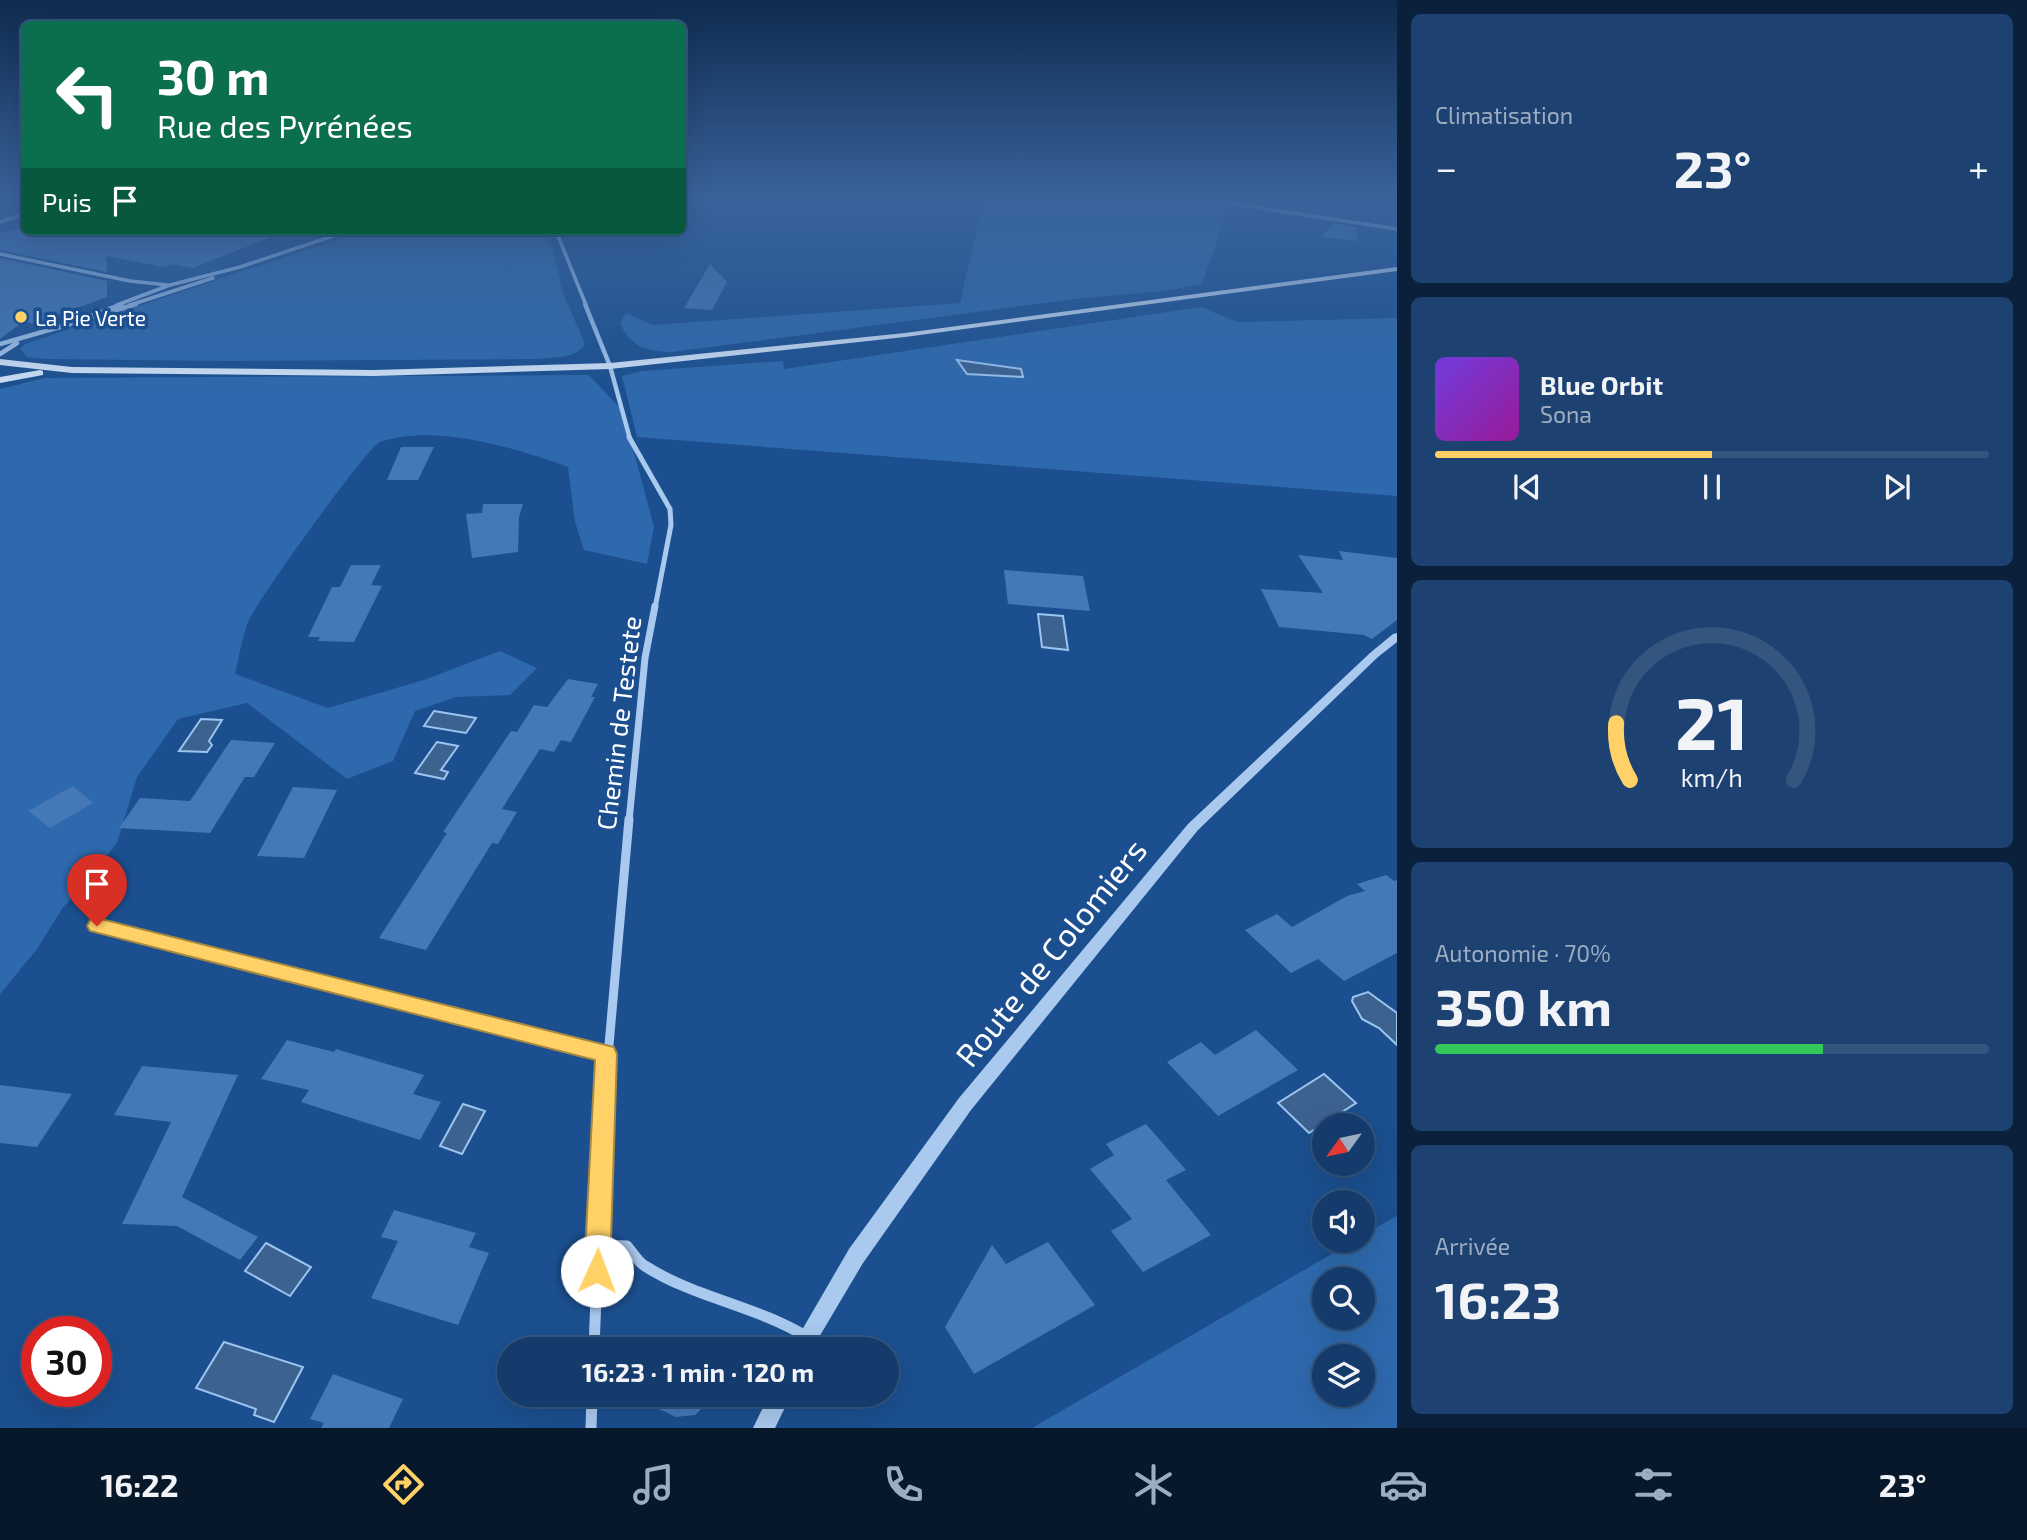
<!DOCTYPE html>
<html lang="fr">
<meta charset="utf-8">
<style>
body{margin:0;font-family:"Exo 2",sans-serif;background:#1d4271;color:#f1f3f6;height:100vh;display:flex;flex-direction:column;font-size:26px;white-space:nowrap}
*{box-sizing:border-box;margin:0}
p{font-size:23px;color:#9dadc1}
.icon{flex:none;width:38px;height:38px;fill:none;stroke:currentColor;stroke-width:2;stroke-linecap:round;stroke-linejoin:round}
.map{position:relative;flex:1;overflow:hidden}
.sheet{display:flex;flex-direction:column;gap:14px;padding:14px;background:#0b203b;width:630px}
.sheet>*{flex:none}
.hud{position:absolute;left:21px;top:21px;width:665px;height:214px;border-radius:10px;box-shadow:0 7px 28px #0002,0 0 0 2px #33557e;background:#0b6e4f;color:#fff;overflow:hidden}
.needle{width:46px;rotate:237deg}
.tools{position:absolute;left:1312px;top:1113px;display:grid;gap:14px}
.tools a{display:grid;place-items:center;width:63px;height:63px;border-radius:50%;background:#143b6b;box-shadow:0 7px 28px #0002,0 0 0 2px #33557e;font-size:35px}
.speed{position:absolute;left:21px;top:1316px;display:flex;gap:14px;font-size:35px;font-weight:700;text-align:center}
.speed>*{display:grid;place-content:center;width:91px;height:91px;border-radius:50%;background:#143b6b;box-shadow:0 7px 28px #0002,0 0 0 2px #33557e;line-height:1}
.speed .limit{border:10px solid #d22;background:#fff;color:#111}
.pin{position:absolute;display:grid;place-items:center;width:60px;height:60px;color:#fff;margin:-72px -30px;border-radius:50% 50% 50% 0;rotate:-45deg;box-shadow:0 0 7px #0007}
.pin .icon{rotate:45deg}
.me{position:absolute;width:77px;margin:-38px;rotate:2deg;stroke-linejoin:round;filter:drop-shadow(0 0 5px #0008)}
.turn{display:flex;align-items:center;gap:24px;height:147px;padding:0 21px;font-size:32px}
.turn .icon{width:91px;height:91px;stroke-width:2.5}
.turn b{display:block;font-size:49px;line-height:60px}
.then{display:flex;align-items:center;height:66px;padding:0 21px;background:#0003;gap:14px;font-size:26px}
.big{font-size:52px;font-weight:700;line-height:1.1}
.sheet .widget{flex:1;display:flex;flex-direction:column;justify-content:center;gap:10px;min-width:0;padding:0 24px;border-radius:10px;background:#1d4271}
.sheet .dial{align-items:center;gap:0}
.dial svg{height:182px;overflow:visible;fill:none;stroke:#33557e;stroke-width:7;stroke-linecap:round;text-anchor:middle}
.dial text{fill:#f1f3f6;stroke:none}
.song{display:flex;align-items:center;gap:21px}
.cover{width:84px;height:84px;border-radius:10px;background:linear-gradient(135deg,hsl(260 70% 55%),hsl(300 70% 35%))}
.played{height:7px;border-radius:4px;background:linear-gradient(90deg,#ffd166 50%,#33557e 50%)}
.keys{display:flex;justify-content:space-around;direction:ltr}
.heat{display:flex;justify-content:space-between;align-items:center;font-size:38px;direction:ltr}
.charge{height:10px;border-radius:5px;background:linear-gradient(90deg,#34c759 70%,#33557e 0)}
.trip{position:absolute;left:497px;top:1337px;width:402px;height:70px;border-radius:35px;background:#143b6b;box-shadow:0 7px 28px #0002,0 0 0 2px #33557e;font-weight:700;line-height:70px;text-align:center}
.menu{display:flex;height:112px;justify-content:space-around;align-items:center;background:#08182b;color:#9dadc1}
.menu .icon{width:49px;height:49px}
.menu .on{color:#ffd166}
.menu b{font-size:32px;color:#f1f3f6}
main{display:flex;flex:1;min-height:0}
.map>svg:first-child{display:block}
.green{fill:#2e69ad;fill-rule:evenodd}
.water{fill:#3c6290;stroke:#9cc4f0;stroke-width:2}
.building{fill:#4478b7}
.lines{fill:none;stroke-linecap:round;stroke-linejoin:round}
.minor-far5{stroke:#a9c9ee;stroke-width:3.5}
.minor-far4{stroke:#a9c9ee;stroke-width:4.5}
.minor-far3{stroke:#a9c9ee;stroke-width:5}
.minor-far2{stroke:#a9c9ee;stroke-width:7}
.minor-far1{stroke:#a9c9ee;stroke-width:9}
.minor{stroke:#a9c9ee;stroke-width:11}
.tertiary{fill:#a9c9ee;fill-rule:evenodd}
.secondary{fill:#d6e6fa;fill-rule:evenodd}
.route{fill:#ffd166;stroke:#a68842;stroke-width:2}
.poi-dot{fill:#ffd166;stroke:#1b4f8f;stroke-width:2.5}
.labels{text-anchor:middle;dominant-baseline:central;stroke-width:7;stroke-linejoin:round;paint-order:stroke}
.far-poi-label{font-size:21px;fill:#fff;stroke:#1b4f8f;text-anchor:start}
.street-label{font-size:26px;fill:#fff;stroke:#1b4f8f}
.near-street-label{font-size:32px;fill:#fff;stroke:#1b4f8f}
</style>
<main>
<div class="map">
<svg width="1397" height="1428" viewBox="0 0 1397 1428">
<rect width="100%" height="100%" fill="#1b4f8f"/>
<path class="green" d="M 984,198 L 1173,198 L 1229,207 L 1202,284 L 1164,291 L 1075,299 L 672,352 C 647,351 631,348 620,323 L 626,313 L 652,325 L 960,303 Z
M 363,231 L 548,231 L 563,293 L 585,344 C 575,360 551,357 534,359 L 230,361 L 47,359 L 27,357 L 20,349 L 25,344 Z
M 1201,307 L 1237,322 L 1397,318 L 1397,496 L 637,437 L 622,376 L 642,371 L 783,361 L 784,369 Z
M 589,375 L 623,411 L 654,527 L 647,564 L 584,550 L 575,522 L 568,467 C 515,448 435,423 380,442 C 368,446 255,603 248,622 C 242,638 239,657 235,674 L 328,708 L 424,680 L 500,651 L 537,668 L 510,695 L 456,697 L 415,711 L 393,761 L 347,779 L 247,703 L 178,719 L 137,777 L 117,843 L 62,909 L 37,949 L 0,994 L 0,389 L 45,378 Z
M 1397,1216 L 1397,1428 L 1032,1428 L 1354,1241 L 1363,1241 L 1363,1235 ZM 1363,1279 L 1363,1318 L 1325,1318 L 1325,1279 ZM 1363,1356 L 1363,1395 L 1325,1395 L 1325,1356 Z"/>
<path class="water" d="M 957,360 L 1021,369 L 1023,377 L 967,374 Z
M 1038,614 L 1063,616 L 1068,650 L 1042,647 Z
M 434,711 L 476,718 L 466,733 L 424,726 Z
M 201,719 L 222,720 L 209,741 L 212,745 L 207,752 L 179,751 Z
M 437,742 L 458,746 L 441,770 L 448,772 L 444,779 L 415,773 Z
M 1368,992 L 1397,1013 L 1397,1045 L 1379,1028 L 1362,1019 L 1352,1001 L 1353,997 Z
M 1324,1074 L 1356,1103 L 1309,1133 L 1278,1103 Z
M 463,1104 L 485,1111 L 462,1154 L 440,1146 Z
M 266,1243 L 311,1267 L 290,1296 L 245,1271 Z
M 224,1342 L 303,1367 L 274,1422 L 254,1415 L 256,1409 L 196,1388 Z"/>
<path class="building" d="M 1332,223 L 1356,227 L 1357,241 L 1322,237 Z
M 24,226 L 24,231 L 281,231 L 281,233 L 193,268 L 172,264 L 164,267 L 106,256 L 107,272 L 0,250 L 0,233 Z
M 0,258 L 107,281 L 107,297 L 34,324 L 24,321 L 0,339 Z
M 710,264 L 727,282 L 712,310 L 684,308 Z
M 401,447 L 434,447 L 418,480 L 387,480 Z
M 483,504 L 523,504 L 519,517 L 518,552 L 472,558 L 466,514 L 482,513 Z
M 1339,551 L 1397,558 L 1397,620 L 1372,639 L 1364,635 L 1279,627 L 1261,589 L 1323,593 L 1298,555 L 1343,560 Z
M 351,565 L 381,565 L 371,585 L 382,586 L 354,642 L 318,641 L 320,637 L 308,637 L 332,587 L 340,587 Z
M 1004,570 L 1083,576 L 1090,611 L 1008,604 Z
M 568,679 L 598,684 L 591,697 L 595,697 L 571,742 L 561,740 L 554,752 L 540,749 L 502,809 L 517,812 L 498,844 L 492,843 L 426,950 L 379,938 L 447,833 L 443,832 L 511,731 L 517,732 L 534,705 L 547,707 Z
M 231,740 L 275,743 L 254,777 L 245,777 L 210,833 L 119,828 L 140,798 L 190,801 Z
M 73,786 L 93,803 L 50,828 L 28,811 Z
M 293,787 L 337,790 L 304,858 L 257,856 Z
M 1386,875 L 1394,881 L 1397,880 L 1397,953 L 1344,981 L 1318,959 L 1291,973 L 1245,930 L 1277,914 L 1292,927 L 1347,896 L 1365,891 L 1357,884 Z
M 1256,1030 L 1298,1070 L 1218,1116 L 1167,1062 L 1201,1042 L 1215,1055 Z
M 287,1040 L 334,1052 L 336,1049 L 424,1075 L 413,1094 L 441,1102 L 420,1140 L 301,1102 L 309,1090 L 261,1079 Z
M 142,1066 L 238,1075 L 182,1197 L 258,1237 L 240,1260 L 177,1226 L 122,1224 L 171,1122 L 114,1115 Z
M 0,1085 L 72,1094 L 37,1147 L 0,1143 Z
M 1146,1124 L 1186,1170 L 1166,1180 L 1211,1235 L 1143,1272 L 1111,1231 L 1132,1219 L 1090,1169 L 1114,1155 L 1106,1144 Z
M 394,1210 L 476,1233 L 469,1247 L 489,1253 L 458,1325 L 371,1298 L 398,1241 L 381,1237 Z
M 1048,1242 L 1095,1305 L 974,1374 L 945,1327 L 992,1245 L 1006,1264 Z
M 333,1374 L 403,1399 L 389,1428 L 321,1428 L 324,1423 L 310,1419 Z
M 651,1395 L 711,1395 L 709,1401 L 695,1415 L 676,1417 L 659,1409 Z"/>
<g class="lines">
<path class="minor-far5" d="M 1195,198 L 1397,229
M 0,222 L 24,214
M 556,231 L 586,305
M 0,254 L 130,281 L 168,285
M 117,305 L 170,285 L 240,267 L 348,231
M 130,305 L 213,278"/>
<path class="minor-far4" d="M 585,304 L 610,366 L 630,439
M 95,317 L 136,304
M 66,325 L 122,304
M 0,344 L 70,324
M 0,354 L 17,343"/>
<path class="minor-far3" d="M 629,437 L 670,509 L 671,525 L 655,608"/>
<path class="minor-far2" d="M 629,821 L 645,658 L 655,606"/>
<path class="minor-far1" d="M 97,925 L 606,1054
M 605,1090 L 629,819"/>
<path class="minor" d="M 598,1245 L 605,1088
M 594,1349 L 598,1245 L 627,1246 C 633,1253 638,1262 645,1266 C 695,1298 757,1306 807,1337
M 591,1428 L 592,1395"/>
<path class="tertiary" d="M 1397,633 L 1397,642 L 1378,657 L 1198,830 L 971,1110 L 863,1263 L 812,1349 L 791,1349 L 849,1249 L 959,1098 L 1188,824 L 1370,653 L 1393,634 Z
M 769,1395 L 791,1395 L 775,1428 L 753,1428 Z"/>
<path class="secondary" d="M 1397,267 L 1397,271 L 905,337 L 610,369 L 374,376 L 72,373 L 0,365 L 0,359 L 72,367 L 374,370 L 610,363 L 905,333 Z
M 40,370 L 43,371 L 43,375 L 0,383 L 0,377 Z"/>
</g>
<linearGradient id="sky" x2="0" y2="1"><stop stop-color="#0f2b4f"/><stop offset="0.5" stop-color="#39639b"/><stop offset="1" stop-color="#39639b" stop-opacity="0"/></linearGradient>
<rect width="1397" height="398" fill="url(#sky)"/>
<path class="route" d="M 97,918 L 614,1047 L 617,1054 L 610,1271 L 606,1280 L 597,1284 L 588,1280 L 584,1271 L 595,1060 L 90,931 L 87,926 L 90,920 Z"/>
<circle class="poi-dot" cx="21" cy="317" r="7"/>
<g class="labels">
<g class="far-poi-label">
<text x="35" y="317">La Pie Verte</text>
</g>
<g class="street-label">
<text transform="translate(618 723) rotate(-83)">Chemin de Testete</text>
</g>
<g class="near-street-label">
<text transform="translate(1050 952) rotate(-51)">Route de Colomiers</text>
</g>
</g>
</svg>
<div class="tools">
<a><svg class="needle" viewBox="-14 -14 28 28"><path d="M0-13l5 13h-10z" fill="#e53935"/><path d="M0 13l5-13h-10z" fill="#9dadc1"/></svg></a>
<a><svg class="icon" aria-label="sound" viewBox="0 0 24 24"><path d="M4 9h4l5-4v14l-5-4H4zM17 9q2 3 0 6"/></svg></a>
<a><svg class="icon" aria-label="search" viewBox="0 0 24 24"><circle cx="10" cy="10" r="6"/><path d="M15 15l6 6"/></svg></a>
<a><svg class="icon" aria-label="layers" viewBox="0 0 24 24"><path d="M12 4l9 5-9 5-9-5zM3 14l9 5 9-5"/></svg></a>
</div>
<div class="speed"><div class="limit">30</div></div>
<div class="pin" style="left:97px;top:926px;background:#d93025"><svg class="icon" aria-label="arrive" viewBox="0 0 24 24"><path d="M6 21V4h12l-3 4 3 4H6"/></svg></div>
<svg class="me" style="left:597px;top:1271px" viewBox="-20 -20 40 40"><circle r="19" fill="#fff"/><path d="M0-13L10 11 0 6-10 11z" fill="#ffd166"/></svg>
<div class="trip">16:23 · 1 min · 120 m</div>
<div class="hud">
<div class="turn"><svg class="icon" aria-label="left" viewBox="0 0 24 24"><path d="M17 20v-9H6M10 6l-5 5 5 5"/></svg><div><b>30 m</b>Rue des Pyrénées</div></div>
<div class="then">Puis<svg class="icon" aria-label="arrive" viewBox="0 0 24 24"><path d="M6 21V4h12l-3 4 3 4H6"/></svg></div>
</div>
</div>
<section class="sheet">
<div class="widget"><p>Climatisation</p>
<div class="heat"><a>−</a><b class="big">23°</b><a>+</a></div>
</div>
<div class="widget">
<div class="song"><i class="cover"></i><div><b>Blue Orbit</b><p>Sona</p></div></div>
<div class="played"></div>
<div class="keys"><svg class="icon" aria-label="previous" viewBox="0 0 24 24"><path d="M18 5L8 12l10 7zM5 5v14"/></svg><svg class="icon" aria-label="pause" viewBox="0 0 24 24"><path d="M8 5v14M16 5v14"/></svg><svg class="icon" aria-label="next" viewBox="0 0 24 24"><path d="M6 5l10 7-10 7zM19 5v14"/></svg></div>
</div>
<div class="widget dial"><svg viewBox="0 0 100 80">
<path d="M14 69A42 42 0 1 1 86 69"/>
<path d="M14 69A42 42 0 0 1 8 44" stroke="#ffd166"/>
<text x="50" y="56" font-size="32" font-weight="700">21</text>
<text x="50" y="72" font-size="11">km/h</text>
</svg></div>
<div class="widget"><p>Autonomie · 70%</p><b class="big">350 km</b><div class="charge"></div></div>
<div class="widget"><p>Arrivée</p><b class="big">16:23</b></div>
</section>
</main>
<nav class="menu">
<b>16:22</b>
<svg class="icon on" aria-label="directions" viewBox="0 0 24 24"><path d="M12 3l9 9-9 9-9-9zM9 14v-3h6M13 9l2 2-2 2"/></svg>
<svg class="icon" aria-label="music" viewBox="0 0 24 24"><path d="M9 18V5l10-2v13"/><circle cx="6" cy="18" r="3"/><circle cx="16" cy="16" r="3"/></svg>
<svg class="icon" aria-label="phone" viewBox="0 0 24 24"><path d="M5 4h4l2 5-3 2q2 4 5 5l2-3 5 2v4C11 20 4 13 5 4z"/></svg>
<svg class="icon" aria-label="climate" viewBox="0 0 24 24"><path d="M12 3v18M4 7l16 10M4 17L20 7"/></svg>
<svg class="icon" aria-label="car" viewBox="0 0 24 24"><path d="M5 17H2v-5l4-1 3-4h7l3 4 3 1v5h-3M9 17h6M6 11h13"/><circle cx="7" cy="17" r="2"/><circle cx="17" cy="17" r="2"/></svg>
<svg class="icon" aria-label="filters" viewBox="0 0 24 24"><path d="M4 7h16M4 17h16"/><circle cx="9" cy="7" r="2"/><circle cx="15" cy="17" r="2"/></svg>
<b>23°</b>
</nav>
